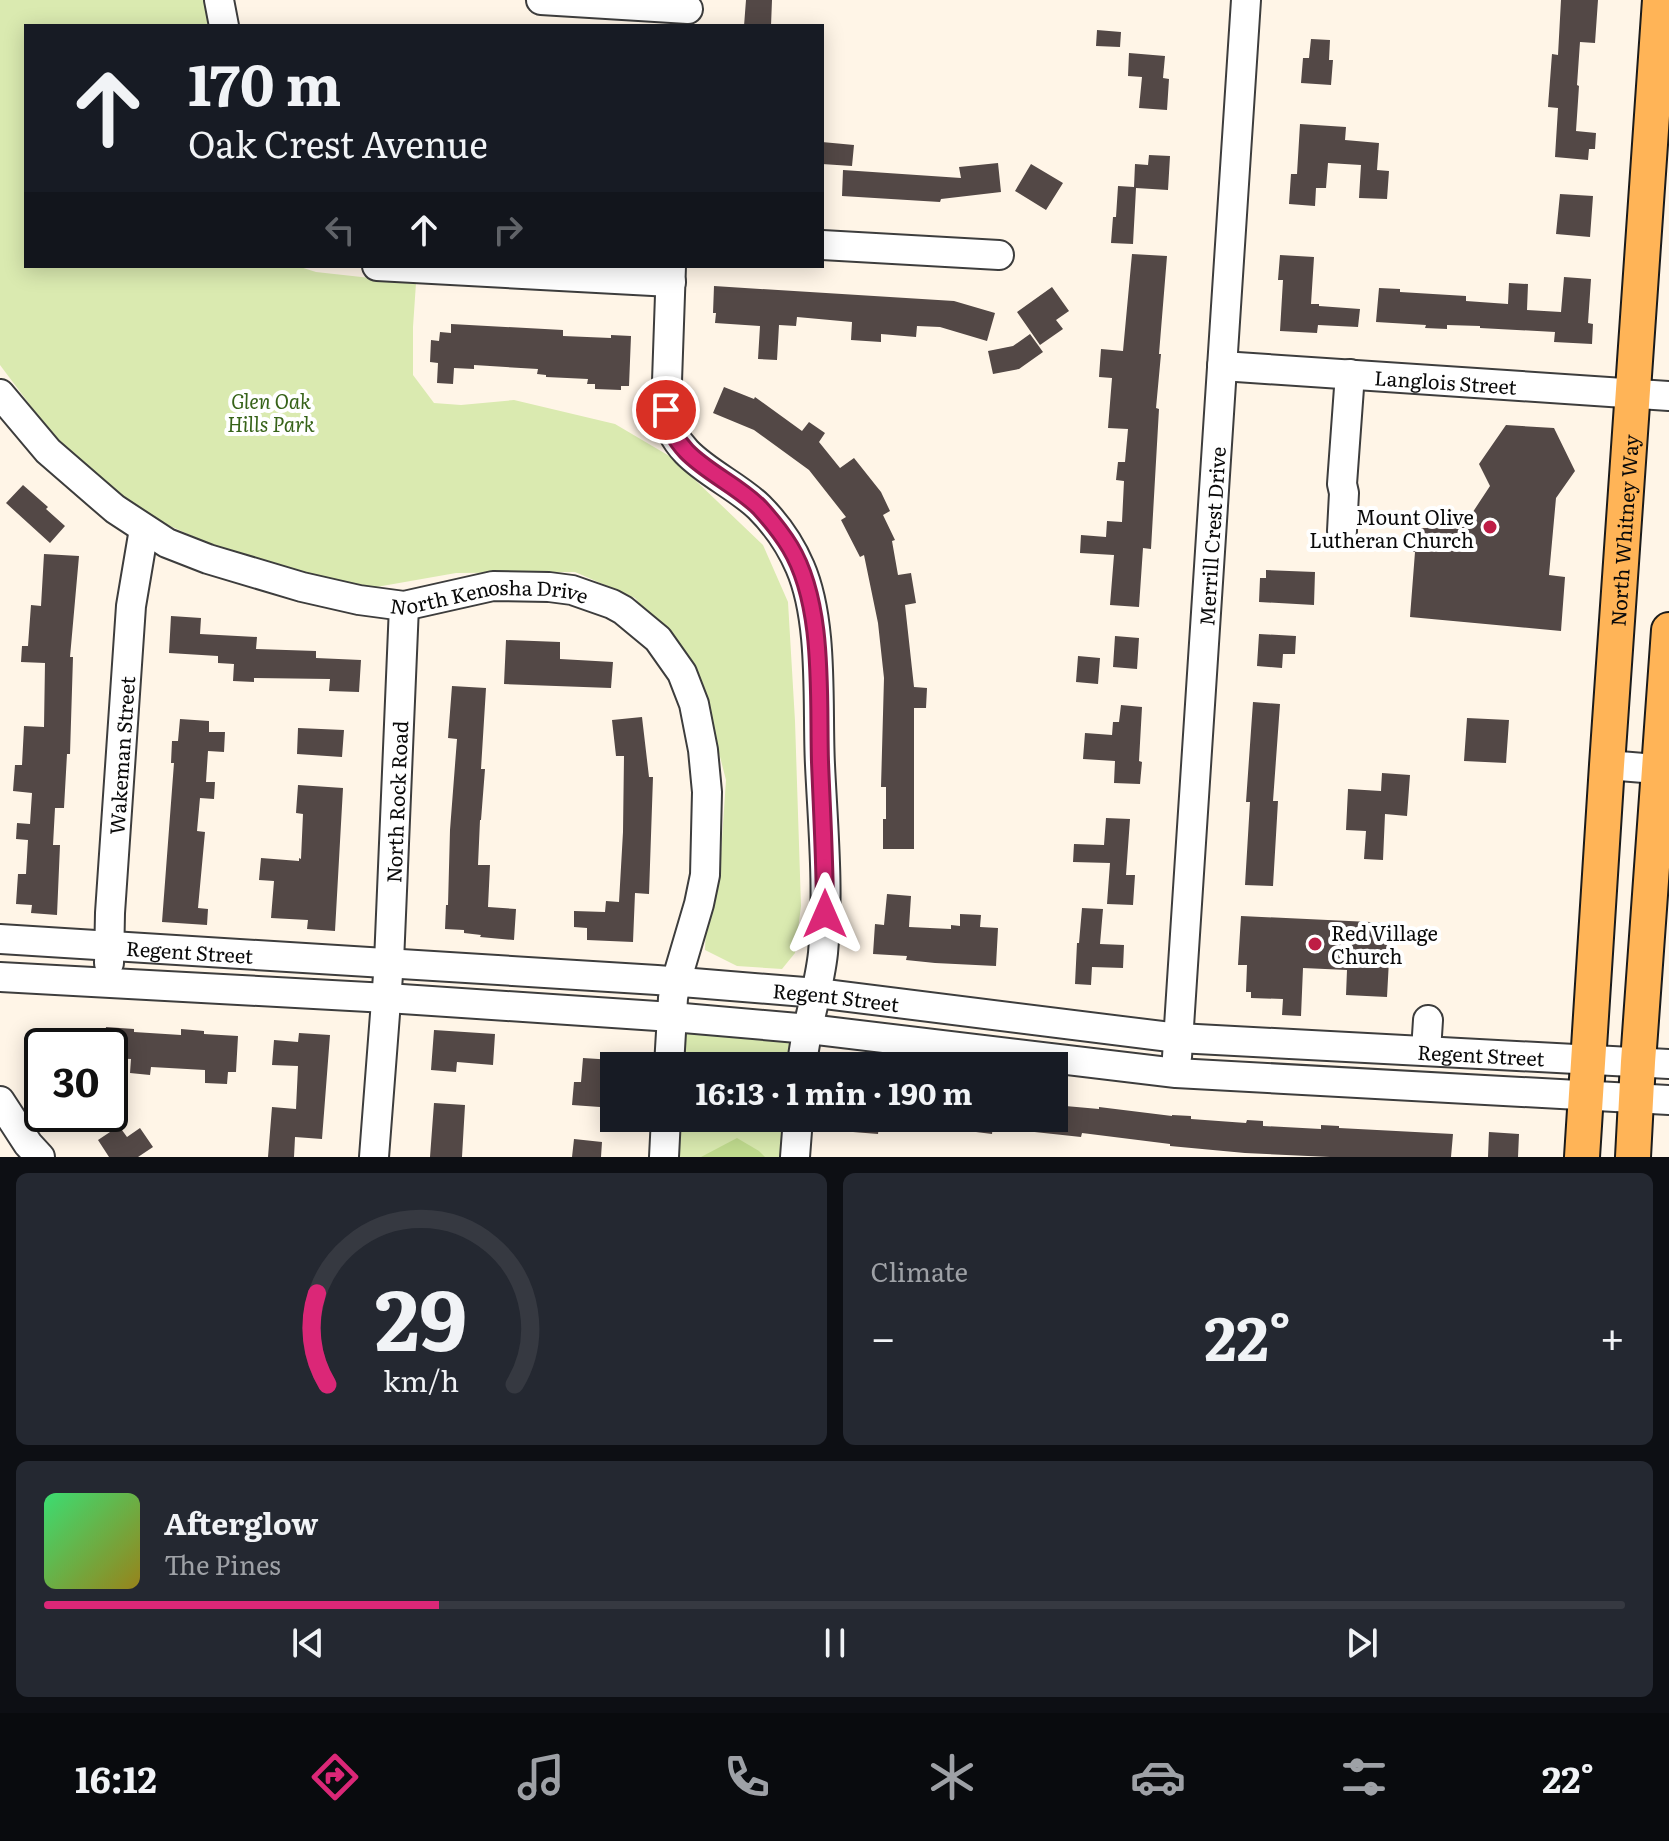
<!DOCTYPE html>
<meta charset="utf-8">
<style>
body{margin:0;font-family:Literata,serif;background:#242831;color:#f1f3f6;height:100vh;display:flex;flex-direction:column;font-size:30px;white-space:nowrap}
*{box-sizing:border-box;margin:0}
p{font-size:26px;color:#9ea1a6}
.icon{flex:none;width:44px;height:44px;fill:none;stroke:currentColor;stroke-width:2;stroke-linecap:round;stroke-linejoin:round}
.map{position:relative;height:1157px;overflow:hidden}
.panel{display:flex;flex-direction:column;gap:16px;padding:16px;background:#0d0f14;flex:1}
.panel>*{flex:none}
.banner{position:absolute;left:24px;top:24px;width:800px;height:244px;border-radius:0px;box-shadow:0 4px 20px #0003;background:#171b24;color:#f1f3f6;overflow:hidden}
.speed{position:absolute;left:24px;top:1028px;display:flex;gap:16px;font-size:40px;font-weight:700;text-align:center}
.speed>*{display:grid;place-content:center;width:104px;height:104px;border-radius:50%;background:#171b24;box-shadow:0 4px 20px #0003;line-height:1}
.speed .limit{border:4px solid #111;border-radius:12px;background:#fff;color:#111}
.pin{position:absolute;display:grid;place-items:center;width:68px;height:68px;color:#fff;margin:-34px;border:4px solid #fff;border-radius:50%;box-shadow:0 2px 8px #0007}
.me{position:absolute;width:88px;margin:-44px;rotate:0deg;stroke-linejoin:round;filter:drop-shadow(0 0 6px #0008)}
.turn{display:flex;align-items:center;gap:28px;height:168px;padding:0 32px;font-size:36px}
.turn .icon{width:104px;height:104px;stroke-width:2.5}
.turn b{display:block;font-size:56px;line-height:68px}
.lanes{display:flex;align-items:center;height:76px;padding:0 32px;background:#0003;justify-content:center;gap:40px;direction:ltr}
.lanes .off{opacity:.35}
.big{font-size:60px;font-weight:700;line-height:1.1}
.panel .widget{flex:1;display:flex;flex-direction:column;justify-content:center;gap:12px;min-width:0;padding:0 28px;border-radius:12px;background:#242831}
.panel .dial{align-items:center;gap:0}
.dial svg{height:208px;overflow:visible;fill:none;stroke:#363941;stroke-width:7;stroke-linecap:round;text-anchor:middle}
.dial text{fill:#f1f3f6;stroke:none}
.song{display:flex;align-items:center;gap:24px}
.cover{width:96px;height:96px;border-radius:12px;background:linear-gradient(135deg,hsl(140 70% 55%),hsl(50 70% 35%))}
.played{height:8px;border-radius:4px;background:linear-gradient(90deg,#db2777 25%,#363941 25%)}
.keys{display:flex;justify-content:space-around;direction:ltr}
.heat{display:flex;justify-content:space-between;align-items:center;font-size:44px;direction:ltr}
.panel .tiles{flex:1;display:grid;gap:16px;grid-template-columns:1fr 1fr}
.widget:last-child{grid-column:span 2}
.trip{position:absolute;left:600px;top:1052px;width:468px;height:80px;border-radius:0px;background:#171b24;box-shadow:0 4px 20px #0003;font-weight:700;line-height:80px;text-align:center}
.tab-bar{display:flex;height:128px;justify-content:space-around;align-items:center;background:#090b0e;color:#9ea1a6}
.tab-bar .icon{width:56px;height:56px}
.tab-bar .active{color:#db2777}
.tab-bar b{font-size:36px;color:#f1f3f6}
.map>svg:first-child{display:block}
.green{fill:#daeab0}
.forest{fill:#c0db8e}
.building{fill:#534846}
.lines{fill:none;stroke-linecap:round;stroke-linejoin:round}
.minor-casing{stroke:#3d3d3d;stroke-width:32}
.major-casing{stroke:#1b1b1b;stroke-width:38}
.minor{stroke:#fff;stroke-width:28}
.major{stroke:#ffb457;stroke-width:34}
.route-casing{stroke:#8e194d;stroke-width:20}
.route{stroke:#db2777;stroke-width:14}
.poi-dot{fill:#be1d45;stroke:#fff;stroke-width:3}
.labels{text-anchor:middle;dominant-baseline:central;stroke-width:8;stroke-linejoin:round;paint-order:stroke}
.street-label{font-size:20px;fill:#0a0a0a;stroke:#fff}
.park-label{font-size:20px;font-style:italic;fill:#376319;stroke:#fff}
.poi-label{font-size:20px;fill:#0a0a0a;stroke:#fff;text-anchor:end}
</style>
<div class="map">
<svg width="1669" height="1157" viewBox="0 0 1669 1157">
<rect width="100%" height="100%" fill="#fff5e7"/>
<path class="green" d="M 0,0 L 206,0 L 212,26 L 26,26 L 26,266 L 297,266 L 316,272 L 416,283 L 413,327 L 413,375 L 434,403 L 461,405 L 514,400 L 615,424 L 671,457 L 763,545 L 788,602 L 795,721 L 801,906 L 795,953 L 782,969 L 737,966 L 705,950 L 706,923 L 719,883 L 726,780 L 699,676 L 635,598 L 575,572 L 456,573 L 365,589 L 252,563 L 148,516 L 69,457 L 0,365 Z
M 672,1017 L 809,1029 L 802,1066 L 669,1066 Z
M 666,1118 L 798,1118 L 795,1157 L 664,1157 Z"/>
<path class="forest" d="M 737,1138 L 759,1151 L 765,1157 L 701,1157 Z"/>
<path class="building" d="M 746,0 L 772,0 L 771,26 L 744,26 Z
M 1561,0 L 1598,0 L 1595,43 L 1580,42 L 1577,85 L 1579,86 L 1576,131 L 1596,133 L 1595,149 L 1589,149 L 1588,160 L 1555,157 L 1558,108 L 1548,107 L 1552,54 L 1558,55 Z
M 1097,30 L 1121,32 L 1120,47 L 1096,46 Z
M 1311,39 L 1330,40 L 1329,60 L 1333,60 L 1331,85 L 1301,83 L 1303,58 L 1309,58 Z
M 1129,53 L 1165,56 L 1163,78 L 1169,79 L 1167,110 L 1139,108 L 1142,77 L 1128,76 Z
M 1300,124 L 1346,127 L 1345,140 L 1379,143 L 1377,170 L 1389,171 L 1387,199 L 1359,198 L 1361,165 L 1328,163 L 1326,188 L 1316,188 L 1315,206 L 1289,204 L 1291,174 L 1297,174 Z
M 822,142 L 854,145 L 852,166 L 822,164 Z
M 1149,155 L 1170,156 L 1168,190 L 1136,188 L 1133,244 L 1111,243 L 1113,217 L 1116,217 L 1118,186 L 1134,187 L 1135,164 L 1148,165 Z
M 998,163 L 1001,192 L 941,199 L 940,202 L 842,196 L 843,170 L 961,178 L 959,167 Z
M 1031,164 L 1063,183 L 1046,210 L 1015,191 Z
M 1560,194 L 1593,196 L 1590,237 L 1556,234 Z
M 1132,254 L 1167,256 L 1159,354 L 1161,354 L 1156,408 L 1159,409 L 1151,549 L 1143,548 L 1139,607 L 1110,605 L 1114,555 L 1080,553 L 1081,535 L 1106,537 L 1107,521 L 1122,522 L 1124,481 L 1116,480 L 1118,462 L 1125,462 L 1128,429 L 1108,428 L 1112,378 L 1099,377 L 1101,349 L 1123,351 Z
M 1280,255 L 1314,257 L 1311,304 L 1319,304 L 1319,306 L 1360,309 L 1358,327 L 1318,325 L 1317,333 L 1280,331 L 1283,280 L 1278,280 Z
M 1564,277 L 1591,279 L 1588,323 L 1593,324 L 1592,344 L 1554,342 L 1555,332 L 1480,328 L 1480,326 L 1447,325 L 1447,329 L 1425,328 L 1426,325 L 1376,322 L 1379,288 L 1400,289 L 1400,292 L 1466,296 L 1466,301 L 1508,304 L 1509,283 L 1528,284 L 1527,310 L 1561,312 Z
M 714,286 L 954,301 L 995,313 L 987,341 L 940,327 L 917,326 L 916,337 L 881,334 L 881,342 L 851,340 L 852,322 L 797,317 L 796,326 L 779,325 L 777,360 L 758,359 L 760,326 L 715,323 L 716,313 L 713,313 Z
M 1052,287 L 1069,311 L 1056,320 L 1063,329 L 1040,345 L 1017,312 Z
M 451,324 L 563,330 L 563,336 L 611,338 L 611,335 L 631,336 L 629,386 L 621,386 L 621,390 L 595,389 L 595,384 L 587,384 L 588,379 L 546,377 L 546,375 L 537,374 L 538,369 L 474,365 L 474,369 L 454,368 L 453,384 L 437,383 L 438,363 L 430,362 L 431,340 L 439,341 L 440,332 L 451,333 Z
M 1030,334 L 1043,352 L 1019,369 L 993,374 L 988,351 L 1013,346 Z
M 724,387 L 754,399 L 755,397 L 802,431 L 809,422 L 825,433 L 819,442 L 840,468 L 854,458 L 881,492 L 890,511 L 883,515 L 895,540 L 892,541 L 898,575 L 911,573 L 916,603 L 905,605 L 914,687 L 927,688 L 926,708 L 914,708 L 914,849 L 883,849 L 883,819 L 886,819 L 886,787 L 881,787 L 884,678 L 878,623 L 864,555 L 860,557 L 841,520 L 846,517 L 809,470 L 754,430 L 713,413 Z
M 1506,425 L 1554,428 L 1575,471 L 1556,498 L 1549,575 L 1565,577 L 1561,631 L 1410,617 L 1415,552 L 1413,552 L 1413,536 L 1416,537 L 1418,528 L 1427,528 L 1427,524 L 1463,527 L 1490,486 L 1479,464 Z
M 23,485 L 48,507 L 46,509 L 65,526 L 50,543 L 6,503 Z
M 44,554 L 79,556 L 70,657 L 73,657 L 70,754 L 67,754 L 64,808 L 55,808 L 53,845 L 60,845 L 57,915 L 31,913 L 32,905 L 16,904 L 18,874 L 26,874 L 28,840 L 16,839 L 17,823 L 30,824 L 32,793 L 13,791 L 15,765 L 22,765 L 24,726 L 44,727 L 45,663 L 21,662 L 22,646 L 28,646 L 31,605 L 41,606 Z
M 1266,570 L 1315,572 L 1314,605 L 1259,602 L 1260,578 L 1266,578 Z
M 171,616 L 201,618 L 200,634 L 257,637 L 256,649 L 316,651 L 316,658 L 361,660 L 359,692 L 329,691 L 330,679 L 254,678 L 254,682 L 233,681 L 234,664 L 218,663 L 218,656 L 169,653 Z
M 1259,634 L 1296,636 L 1295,654 L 1283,654 L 1282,668 L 1257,666 Z
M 1115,636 L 1139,638 L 1137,669 L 1113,667 Z
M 506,640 L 560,642 L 560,659 L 613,662 L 611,688 L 504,684 Z
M 1078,656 L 1100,658 L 1098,684 L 1076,682 Z
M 452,686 L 486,688 L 481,769 L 485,769 L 481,820 L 480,820 L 478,865 L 490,865 L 488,907 L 516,909 L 514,940 L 480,937 L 481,935 L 464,933 L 464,930 L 445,929 L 446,905 L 448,905 L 450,830 L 457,739 L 448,738 Z
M 1253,702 L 1280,704 L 1273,801 L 1278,801 L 1273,886 L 1245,885 L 1250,802 L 1246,802 Z
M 1121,705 L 1142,707 L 1139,761 L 1142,762 L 1140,784 L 1114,783 L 1115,761 L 1083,759 L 1085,733 L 1112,735 L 1113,722 L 1119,722 Z
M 642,717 L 649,777 L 653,777 L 649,894 L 635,893 L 633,942 L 587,940 L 587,928 L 574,927 L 574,911 L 605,912 L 606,901 L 619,902 L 623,832 L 624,756 L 616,756 L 612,720 Z
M 1467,718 L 1509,720 L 1506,763 L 1464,761 Z
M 180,719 L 209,721 L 209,732 L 225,732 L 224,752 L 208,751 L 206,782 L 215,782 L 214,799 L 200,798 L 197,831 L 205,832 L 198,908 L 208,909 L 207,925 L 162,922 L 174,763 L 171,763 L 172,741 L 178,741 Z
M 298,728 L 344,730 L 342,757 L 297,754 Z
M 1382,773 L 1410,775 L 1407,816 L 1385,814 L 1383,860 L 1364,859 L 1366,831 L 1346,830 L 1348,789 L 1381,791 Z
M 298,785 L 343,788 L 335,931 L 307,929 L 308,920 L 271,918 L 274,881 L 259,880 L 261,858 L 299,861 L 299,858 L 301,859 L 303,814 L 296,813 Z
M 1106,818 L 1130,819 L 1126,875 L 1135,875 L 1133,905 L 1107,904 L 1110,863 L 1073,862 L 1074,844 L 1104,845 Z
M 887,894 L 911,896 L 909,927 L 951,929 L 951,925 L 960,926 L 960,914 L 981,915 L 980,927 L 998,928 L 996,966 L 935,963 L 906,960 L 907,956 L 873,954 L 875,924 L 884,925 Z
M 1082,908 L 1103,909 L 1100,944 L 1124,945 L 1123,968 L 1092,967 L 1091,985 L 1075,984 L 1077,943 L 1079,943 Z
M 1241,916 L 1391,923 L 1387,997 L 1346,995 L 1347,970 L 1303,968 L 1301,1016 L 1282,1015 L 1283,999 L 1251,998 L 1251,992 L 1246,992 L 1247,965 L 1238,965 Z
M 106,1027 L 134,1029 L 134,1032 L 181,1035 L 181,1029 L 204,1031 L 204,1034 L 238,1036 L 236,1072 L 228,1072 L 227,1084 L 205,1083 L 205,1070 L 151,1067 L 150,1075 L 130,1073 L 131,1059 L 110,1058 L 110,1046 L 104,1046 Z
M 434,1030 L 495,1034 L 493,1065 L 457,1062 L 456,1072 L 431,1070 Z
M 299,1033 L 330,1035 L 322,1139 L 295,1137 L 294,1157 L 268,1157 L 272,1107 L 296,1109 L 298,1066 L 272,1065 L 274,1040 L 298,1042 Z
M 583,1058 L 614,1060 L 614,1108 L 572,1105 L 574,1082 L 581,1082 Z
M 434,1103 L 465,1105 L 462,1157 L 430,1157 Z
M 1054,1105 L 1099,1109 L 1099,1107 L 1172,1116 L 1172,1115 L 1191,1116 L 1191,1119 L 1246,1123 L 1247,1120 L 1263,1121 L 1263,1126 L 1321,1129 L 1321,1125 L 1339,1126 L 1339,1128 L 1453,1134 L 1451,1157 L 1330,1157 L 1245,1153 L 1170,1146 L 1170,1144 L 1082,1133 L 1081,1137 L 1006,1129 L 1007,1118 L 1054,1118 Z
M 829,1118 L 880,1118 L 878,1134 L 828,1130 Z
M 945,1118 L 994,1118 L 992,1134 L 944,1128 Z
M 119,1126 L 127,1137 L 140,1128 L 153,1147 L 138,1157 L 109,1157 L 98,1140 Z
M 1489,1132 L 1519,1134 L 1518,1157 L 1488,1157 Z
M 574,1139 L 602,1142 L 601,1157 L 572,1157 Z"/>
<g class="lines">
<g class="minor-casing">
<g id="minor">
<path d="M 219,0 L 224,26"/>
<path d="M 541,0 L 688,9"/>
<path d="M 822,245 L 999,255"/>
<path d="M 377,266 L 671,282"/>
<path d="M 671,266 L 666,410 C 672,461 727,476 759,507 C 776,524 791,546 800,567 C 824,622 817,706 820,765 C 823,828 829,890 823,953 C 819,991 805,1028 802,1066"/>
<path id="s1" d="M 1222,366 L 1669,396"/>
<path id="s2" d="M 0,394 L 48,451 L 115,509 L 167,543 L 208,559 L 302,587 L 359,600 L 404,606 L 493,586 L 549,587 L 572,590 L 612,604 L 623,610 L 658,639 L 682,673 L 694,704 L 703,750 L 707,792 L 705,875 L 699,904 L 676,982 L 673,998 L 669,1066"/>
<path d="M 1342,531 L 1344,493 L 1342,484 L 1350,374"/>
<path d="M 1607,765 L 1669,770"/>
<path id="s3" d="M 0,939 L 657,980 L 817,993 L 1178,1038 L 1669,1064"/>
<path id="s4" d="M 109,963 L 110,913 L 131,606 L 144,529"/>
<path d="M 0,977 L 387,998 L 672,1017 L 809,1029 L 1176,1073 L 1669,1100"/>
<path d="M 1426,1051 L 1428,1020"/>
<path id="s5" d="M 1177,1057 L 1246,0"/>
<path d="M 0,1101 L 28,1144 L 40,1157"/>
<path id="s6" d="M 374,1157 L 389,962 L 404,606"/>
<path d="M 664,1157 L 666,1118"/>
<path d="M 795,1157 L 798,1118"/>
</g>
</g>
<g class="major-casing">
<g id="major">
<path id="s7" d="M 1582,1157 L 1607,765 L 1660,0"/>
<path d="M 1633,1157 L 1638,1062 L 1669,630"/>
</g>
</g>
<use href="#minor" class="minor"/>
<use href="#major" class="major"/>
</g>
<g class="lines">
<g class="route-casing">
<path id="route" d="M 666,410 C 673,462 728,475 760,508 C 770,519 782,534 790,547 C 825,605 818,696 820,762 C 822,813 825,863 825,914"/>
</g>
<use href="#route" class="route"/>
</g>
<g class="poi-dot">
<circle cx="1490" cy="527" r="8"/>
<circle cx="1315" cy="944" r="8"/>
</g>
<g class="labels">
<g class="street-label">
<text stroke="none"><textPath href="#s1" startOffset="224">Langlois Street</textPath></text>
<text stroke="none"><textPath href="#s7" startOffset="628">North Whitney Way</textPath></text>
<text stroke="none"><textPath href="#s5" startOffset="522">Merrill Crest Drive</textPath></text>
<text stroke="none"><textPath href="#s2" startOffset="558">North Kenosha Drive</textPath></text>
<text stroke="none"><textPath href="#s4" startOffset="208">Wakeman Street</textPath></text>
<text stroke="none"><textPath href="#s6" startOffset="356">North Rock Road</textPath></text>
<text stroke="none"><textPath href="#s3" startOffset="190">Regent Street</textPath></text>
<text stroke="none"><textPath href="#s3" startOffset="838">Regent Street</textPath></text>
<text stroke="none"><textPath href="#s3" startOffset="1486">Regent Street</textPath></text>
</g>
<g class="park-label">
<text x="271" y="400">Glen Oak<tspan x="271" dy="23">Hills Park</tspan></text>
</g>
<g class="poi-label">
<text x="1474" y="516">Mount Olive<tspan x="1474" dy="23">Lutheran Church</tspan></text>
<text x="1331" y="932" text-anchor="start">Red Village<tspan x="1331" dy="23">Church</tspan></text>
</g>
</g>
</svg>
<div class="speed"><div class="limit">30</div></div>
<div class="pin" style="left:666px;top:410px;background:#d93025"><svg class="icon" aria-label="arrive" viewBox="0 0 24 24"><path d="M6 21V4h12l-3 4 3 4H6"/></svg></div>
<svg class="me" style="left:825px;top:914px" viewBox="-20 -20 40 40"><path d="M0-17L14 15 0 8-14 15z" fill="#db2777" stroke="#fff" stroke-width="4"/></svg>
<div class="trip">16:13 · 1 min · 190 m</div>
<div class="banner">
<div class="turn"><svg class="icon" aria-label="ahead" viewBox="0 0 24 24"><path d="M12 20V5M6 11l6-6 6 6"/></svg><div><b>170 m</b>Oak Crest Avenue</div></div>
<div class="lanes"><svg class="icon off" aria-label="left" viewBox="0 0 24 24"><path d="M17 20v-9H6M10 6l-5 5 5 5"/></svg><svg class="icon" aria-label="ahead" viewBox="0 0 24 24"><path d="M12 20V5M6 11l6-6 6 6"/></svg><svg class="icon off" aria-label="right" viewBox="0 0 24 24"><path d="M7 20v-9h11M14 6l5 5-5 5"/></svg></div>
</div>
</div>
<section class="panel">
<div class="tiles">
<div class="widget dial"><svg viewBox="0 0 100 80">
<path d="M14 69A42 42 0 1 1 86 69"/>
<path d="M14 69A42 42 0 0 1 10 34" stroke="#db2777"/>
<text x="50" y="56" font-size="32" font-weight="700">29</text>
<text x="50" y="72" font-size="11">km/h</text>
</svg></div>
<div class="widget"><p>Climate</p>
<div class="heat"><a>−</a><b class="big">22°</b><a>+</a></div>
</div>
<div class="widget">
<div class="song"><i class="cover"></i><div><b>Afterglow</b><p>The Pines</p></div></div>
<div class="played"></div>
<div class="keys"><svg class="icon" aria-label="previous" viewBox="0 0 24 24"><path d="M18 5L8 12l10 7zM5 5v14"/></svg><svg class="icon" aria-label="pause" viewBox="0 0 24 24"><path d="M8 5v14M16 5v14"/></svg><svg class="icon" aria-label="next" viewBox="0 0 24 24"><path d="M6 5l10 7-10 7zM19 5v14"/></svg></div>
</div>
</div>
</section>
<nav class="tab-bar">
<b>16:12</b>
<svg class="icon active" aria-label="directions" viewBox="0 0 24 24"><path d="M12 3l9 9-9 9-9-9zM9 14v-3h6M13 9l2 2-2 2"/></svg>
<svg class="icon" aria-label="music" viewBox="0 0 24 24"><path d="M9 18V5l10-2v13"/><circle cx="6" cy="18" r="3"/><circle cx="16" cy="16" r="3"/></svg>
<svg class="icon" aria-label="phone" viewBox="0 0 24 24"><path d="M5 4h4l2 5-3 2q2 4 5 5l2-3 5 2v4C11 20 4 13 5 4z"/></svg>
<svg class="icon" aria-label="climate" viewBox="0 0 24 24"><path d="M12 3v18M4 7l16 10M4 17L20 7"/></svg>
<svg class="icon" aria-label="car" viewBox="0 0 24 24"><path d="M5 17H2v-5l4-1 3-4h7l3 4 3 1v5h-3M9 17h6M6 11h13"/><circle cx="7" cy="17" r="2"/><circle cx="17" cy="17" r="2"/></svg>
<svg class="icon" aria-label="filters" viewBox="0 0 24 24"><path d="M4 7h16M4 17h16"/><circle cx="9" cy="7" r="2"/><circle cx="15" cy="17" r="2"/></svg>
<b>22°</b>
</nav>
